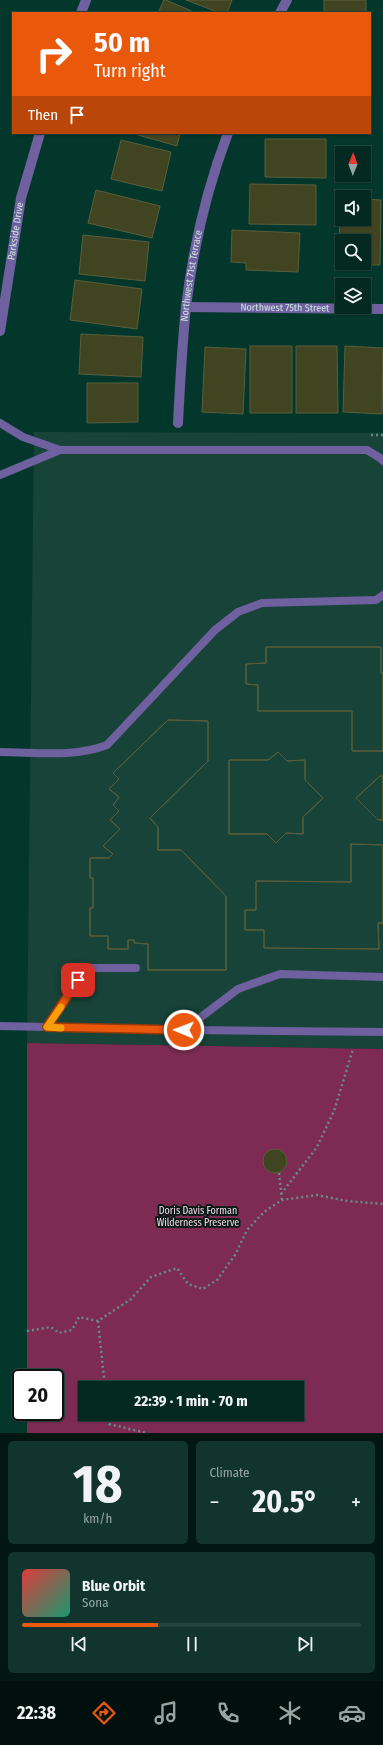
<!DOCTYPE html>
<meta charset="utf-8">
<style>
body{margin:0;font-family:"Fira Sans Condensed",sans-serif;background:#11352e;color:#f1f3f6;height:100vh;display:flex;flex-direction:column;font-size:15px;white-space:nowrap}
*{box-sizing:border-box;margin:0}
p{font-size:13px;color:#97a6a5}
.icon{flex:none;width:22px;height:22px;fill:none;stroke:currentColor;stroke-width:2;stroke-linecap:round;stroke-linejoin:round}
.map{position:relative;height:1433px;overflow:hidden}
.drawer{display:flex;flex-direction:column;gap:8px;padding:8px;background:#021712;flex:1}
.drawer>*{flex:none}
.banner{position:absolute;left:12px;top:12px;width:359px;height:122px;border-radius:0px;box-shadow:0 1px 3px #0004,0 0 0 1px #24453f;background:#ea580c;color:#fff;overflow:hidden}
.needle{width:26px;rotate:1deg}
.controls{position:absolute;left:335px;top:146px;display:grid;gap:8px}
.controls a{display:grid;place-items:center;width:36px;height:36px;border-radius:0px;background:#032921;box-shadow:0 1px 3px #0004,0 0 0 1px #24453f;font-size:20px}
.speed{position:absolute;left:12px;top:1369px;display:flex;gap:8px;font-size:20px;font-weight:700;text-align:center}
.speed>*{display:grid;place-content:center;width:52px;height:52px;border-radius:50%;background:#032921;box-shadow:0 1px 3px #0004,0 0 0 1px #24453f;line-height:1}
.speed .limit{border:2px solid #111;border-radius:6px;background:#fff;color:#111}
.pin{position:absolute;display:grid;place-items:center;width:34px;height:34px;color:#fff;margin:-17px;border-radius:8px;box-shadow:0 2px 6px #0006}
.me{position:absolute;width:44px;margin:-22px;rotate:271deg;stroke-linejoin:round;filter:drop-shadow(0 0 3px #0008)}
.turn{display:flex;align-items:center;gap:14px;height:84px;padding:0 16px;font-size:18px}
.turn .icon{width:52px;height:52px;stroke-width:2.5}
.turn b{display:block;font-size:28px;line-height:34px}
.then{display:flex;align-items:center;height:38px;padding:0 16px;background:#0003;gap:8px;font-size:15px}
.big{font-size:30px;font-weight:700;line-height:1.1}
.drawer .tile{flex:1;display:flex;flex-direction:column;justify-content:center;gap:6px;min-width:0;padding:0 14px;border-radius:6px;background:#11352e}
.drawer .dial{align-items:center;gap:0}
.dial b{font-size:52px;line-height:1}
.song{display:flex;align-items:center;gap:12px}
.cover{width:48px;height:48px;border-radius:6px;background:linear-gradient(135deg,hsl(0 70% 55%),hsl(160 70% 35%))}
.played{height:4px;border-radius:2px;background:linear-gradient(90deg,#ea580c 40%,#24453f 40%)}
.keys{display:flex;justify-content:space-around;direction:ltr}
.heat{display:flex;justify-content:space-between;align-items:center;font-size:22px;direction:ltr}
.drawer .tiles{flex:1;display:grid;gap:8px;grid-template-columns:1fr 1fr}
.tile:last-child{grid-column:span 2}
.trip{position:absolute;left:78px;top:1381px;width:226px;height:40px;border-radius:0px;background:#032921;box-shadow:0 1px 3px #0004,0 0 0 1px #24453f;font-weight:700;line-height:40px;text-align:center}
.tabs{display:flex;height:64px;justify-content:space-around;align-items:center;background:#01100d;color:#97a6a5}
.tabs .icon{width:28px;height:28px}
.tabs .current{color:#ea580c}
.tabs b{font-size:18px;color:#f1f3f6}
.map>svg:first-child{display:block}
.built{fill:#184338}
.green{fill:#7d2b53;fill-rule:evenodd}
.building{fill:#414421;stroke:#5a5e3a;fill-rule:evenodd}
.lines{fill:none;stroke-linecap:round;stroke-linejoin:round}
.path{stroke:#678d83;stroke-width:2.5;stroke-dasharray:2 3;stroke-linecap:butt}
.service{stroke:#6f60a0;stroke-width:8}
.minor{stroke:#6f60a0;stroke-width:10}
.tertiary{stroke:#6f60a0;stroke-width:10}
.route-casing{stroke:#983908;stroke-width:10}
.route{stroke:#ea580c;stroke-width:7}
.slow{stroke:#f59e0b;stroke-width:7}
.labels{text-anchor:middle;dominant-baseline:central;stroke-width:4;stroke-linejoin:round;paint-order:stroke}
.street-label{font-size:10px;fill:#cde5dd;stroke:#071a15}
.park-label{font-size:10px;fill:#fadbe6;stroke:#071a15}
</style>
<div class="map">
<svg width="383" height="1433" viewBox="0 0 383 1433">
<rect width="100%" height="100%" fill="#04372c"/>
<path class="built" d="M 34,432 L 383,433 L 383,1049 L 27,1043 Z"/>
<path class="green" d="M 27,1043 L 383,1049 L 383,1433 L 27,1433 L 27,1412 L 55,1412 L 55,1378 L 27,1378 ZM 85,1388 L 297,1388 L 297,1414 L 85,1414 Z"/>
<path class="building" d="M 164,0 L 166,0 L 196,13 L 158,13 Z
M 186,0 L 232,0 L 227,13 L 220,13 Z
M 324,0 L 366,0 L 366,13 L 324,13 Z
M 131,133 L 180,133 L 177,146 Z
M 265,139 L 326,139 L 326,178 L 265,177 Z
M 121,140 L 171,152 L 162,191 L 111,179 Z
M 250,184 L 316,185 L 316,225 L 249,224 Z
M 96,190 L 160,206 L 152,238 L 88,223 Z
M 340,199 L 342,199 L 342,219 L 364,219 L 364,199 L 381,200 L 380,265 L 339,265 ZM 342,241 L 364,241 L 364,263 L 342,263 Z
M 232,230 L 300,233 L 298,272 L 246,270 L 246,263 L 231,262 Z
M 83,235 L 149,242 L 145,281 L 79,274 Z
M 75,280 L 142,289 L 137,329 L 70,320 Z
M 81,334 L 143,337 L 141,377 L 79,374 Z
M 250,346 L 292,346 L 292,413 L 250,413 Z
M 296,346 L 337,346 L 338,413 L 296,413 Z
M 345,346 L 383,348 L 382,414 L 343,412 Z
M 205,347 L 246,349 L 243,414 L 202,412 Z
M 87,383 L 138,383 L 138,422 L 87,423 Z
M 266,647 L 381,647 L 381,673 L 383,673 L 383,751 L 352,751 L 352,711 L 258,711 L 258,685 L 246,684 L 246,664 L 266,663 Z
M 266,647 L 381,647 L 381,673 L 383,673 L 383,751 L 352,751 L 352,711 L 258,711 L 258,685 L 246,684 L 246,664 L 266,663 Z
M 168,720 L 208,721 L 208,761 L 150,818 L 158,827 L 158,850 L 181,850 L 226,896 L 226,970 L 148,970 L 148,944 L 134,943 L 134,940 L 128,940 L 128,949 L 108,949 L 108,936 L 90,936 L 90,908 L 93,908 L 93,878 L 90,878 L 90,858 L 109,858 L 113,854 L 103,846 L 120,829 L 110,820 L 119,811 L 113,805 L 119,797 L 109,789 L 119,779 L 113,773 Z
M 168,720 L 208,721 L 208,761 L 150,818 L 158,827 L 158,850 L 181,850 L 226,896 L 226,970 L 148,970 L 148,944 L 134,943 L 134,940 L 128,940 L 128,949 L 108,949 L 108,936 L 90,936 L 90,908 L 93,908 L 93,878 L 90,878 L 90,858 L 109,858 L 113,854 L 103,846 L 120,829 L 110,820 L 119,811 L 113,805 L 119,797 L 109,789 L 119,779 L 113,773 Z
M 278,752 L 287,761 L 305,760 L 305,780 L 323,798 L 303,817 L 303,834 L 286,833 L 276,843 L 267,834 L 229,834 L 229,760 L 268,760 Z
M 278,752 L 287,761 L 305,760 L 305,780 L 323,798 L 303,817 L 303,834 L 286,833 L 276,843 L 267,834 L 229,834 L 229,760 L 268,760 Z
M 380,776 L 383,776 L 383,820 L 378,820 L 356,798 Z
M 380,776 L 383,776 L 383,820 L 378,820 L 356,798 Z
M 351,844 L 383,845 L 383,923 L 378,923 L 379,949 L 264,948 L 264,930 L 245,930 L 245,910 L 256,910 L 256,881 L 351,882 Z
M 351,844 L 383,845 L 383,923 L 378,923 L 379,949 L 264,948 L 264,930 L 245,930 L 245,910 L 256,910 L 256,881 L 351,882 Z
M263 1161a12 12 0 1 1 24 0a12 12 0 1 1-24 0Z"/>
<g class="lines">
<path class="path" d="M 371,435 L 383,435
M 279,1173 L 282,1200
M 281,1194 L 317,1147 L 334,1111 L 353,1049
M 98,1321 L 105,1388
M 27,1331 L 51,1327 L 59,1333 L 72,1330 L 79,1317 L 98,1321 L 131,1299 L 151,1277 L 177,1268 L 188,1284 L 203,1289 L 217,1280 L 235,1255 L 247,1230 L 264,1212 L 282,1200 L 317,1195 L 347,1201 L 383,1204
M 108,1414 L 109,1424 L 146,1433"/>
<path class="service" d="M 0,423 L 23,437 L 60,450 L 367,450 L 380,458 L 383,461
M 0,475 L 60,450
M 0,752 C 35,752 73,758 107,745 L 215,630 L 238,612 L 262,603 L 376,600 L 383,595
M 0,1026 L 190,1030 L 383,1032
M 47,1027 L 86,968 L 136,968
M 184,1030 L 238,989 L 280,974 L 383,977"/>
<g class="minor">
<path d="M 280,13 L 287,0"/>
<path id="s1" d="M 186,307 L 383,309"/>
<path id="s2" d="M 178,423 C 180,384 182,346 186,307 C 193,249 207,188 228,133"/>
</g>
<g class="tertiary">
<path d="M 81,13 L 86,0"/>
<path id="s3" d="M 0,331 L 21,198 L 40,133"/>
</g>
</g>
<g class="lines">
<g class="route-casing">
<path id="route" d="M 78,980 L 47,1027 L 184,1030"/>
</g>
<use href="#route" class="route"/>
<path class="slow" d="M 61,1007 L 47,1027 L 61,1028"/>
</g>
<g class="labels">
<g class="street-label">
<text stroke="none"><textPath href="#s3" startOffset="101">Parkside Drive</textPath></text>
<text stroke="none"><textPath href="#s2" startOffset="148">Northwest 71st Terrace</textPath></text>
<text stroke="none"><textPath href="#s1" startOffset="99">Northwest 75th Street</textPath></text>
</g>
<g class="park-label">
<text x="198" y="1211">Doris Davis Forman<tspan x="198" dy="12">Wilderness Preserve</tspan></text>
</g>
</g>
</svg>
<div class="controls">
<a><svg class="needle" viewBox="-14 -14 28 28"><path d="M0-13l5 13h-10z" fill="#e53935"/><path d="M0 13l5-13h-10z" fill="#97a6a5"/></svg></a>
<a><svg class="icon" aria-label="sound" viewBox="0 0 24 24"><path d="M4 9h4l5-4v14l-5-4H4zM17 9q2 3 0 6"/></svg></a>
<a><svg class="icon" aria-label="search" viewBox="0 0 24 24"><circle cx="10" cy="10" r="6"/><path d="M15 15l6 6"/></svg></a>
<a><svg class="icon" aria-label="layers" viewBox="0 0 24 24"><path d="M12 4l9 5-9 5-9-5zM3 14l9 5 9-5"/></svg></a>
</div>
<div class="speed"><div class="limit">20</div></div>
<div class="pin" style="left:78px;top:980px;background:#d93025"><svg class="icon" aria-label="arrive" viewBox="0 0 24 24"><path d="M6 21V4h12l-3 4 3 4H6"/></svg></div>
<svg class="me" style="left:184px;top:1030px" viewBox="-20 -20 40 40"><circle r="17" fill="#ea580c" stroke="#fff" stroke-width="3"/><path d="M0-11L8 9 0 5-8 9z" fill="#fff"/></svg>
<div class="trip">22:39 · 1 min · 70 m</div>
<div class="banner">
<div class="turn"><svg class="icon" aria-label="right" viewBox="0 0 24 24"><path d="M7 20v-9h11M14 6l5 5-5 5"/></svg><div><b>50 m</b>Turn right</div></div>
<div class="then">Then<svg class="icon" aria-label="arrive" viewBox="0 0 24 24"><path d="M6 21V4h12l-3 4 3 4H6"/></svg></div>
</div>
</div>
<section class="drawer">
<div class="tiles">
<div class="tile dial"><b>18</b><p>km/h</p></div>
<div class="tile"><p>Climate</p>
<div class="heat"><a>−</a><b class="big">20.5°</b><a>+</a></div>
</div>
<div class="tile">
<div class="song"><i class="cover"></i><div><b>Blue Orbit</b><p>Sona</p></div></div>
<div class="played"></div>
<div class="keys"><svg class="icon" aria-label="previous" viewBox="0 0 24 24"><path d="M18 5L8 12l10 7zM5 5v14"/></svg><svg class="icon" aria-label="pause" viewBox="0 0 24 24"><path d="M8 5v14M16 5v14"/></svg><svg class="icon" aria-label="next" viewBox="0 0 24 24"><path d="M6 5l10 7-10 7zM19 5v14"/></svg></div>
</div>
</div>
</section>
<nav class="tabs">
<b>22:38</b>
<svg class="icon current" aria-label="directions" viewBox="0 0 24 24"><path d="M12 3l9 9-9 9-9-9zM9 14v-3h6M13 9l2 2-2 2"/></svg>
<svg class="icon" aria-label="music" viewBox="0 0 24 24"><path d="M9 18V5l10-2v13"/><circle cx="6" cy="18" r="3"/><circle cx="16" cy="16" r="3"/></svg>
<svg class="icon" aria-label="phone" viewBox="0 0 24 24"><path d="M5 4h4l2 5-3 2q2 4 5 5l2-3 5 2v4C11 20 4 13 5 4z"/></svg>
<svg class="icon" aria-label="climate" viewBox="0 0 24 24"><path d="M12 3v18M4 7l16 10M4 17L20 7"/></svg>
<svg class="icon" aria-label="car" viewBox="0 0 24 24"><path d="M5 17H2v-5l4-1 3-4h7l3 4 3 1v5h-3M9 17h6M6 11h13"/><circle cx="7" cy="17" r="2"/><circle cx="17" cy="17" r="2"/></svg>
</nav>
